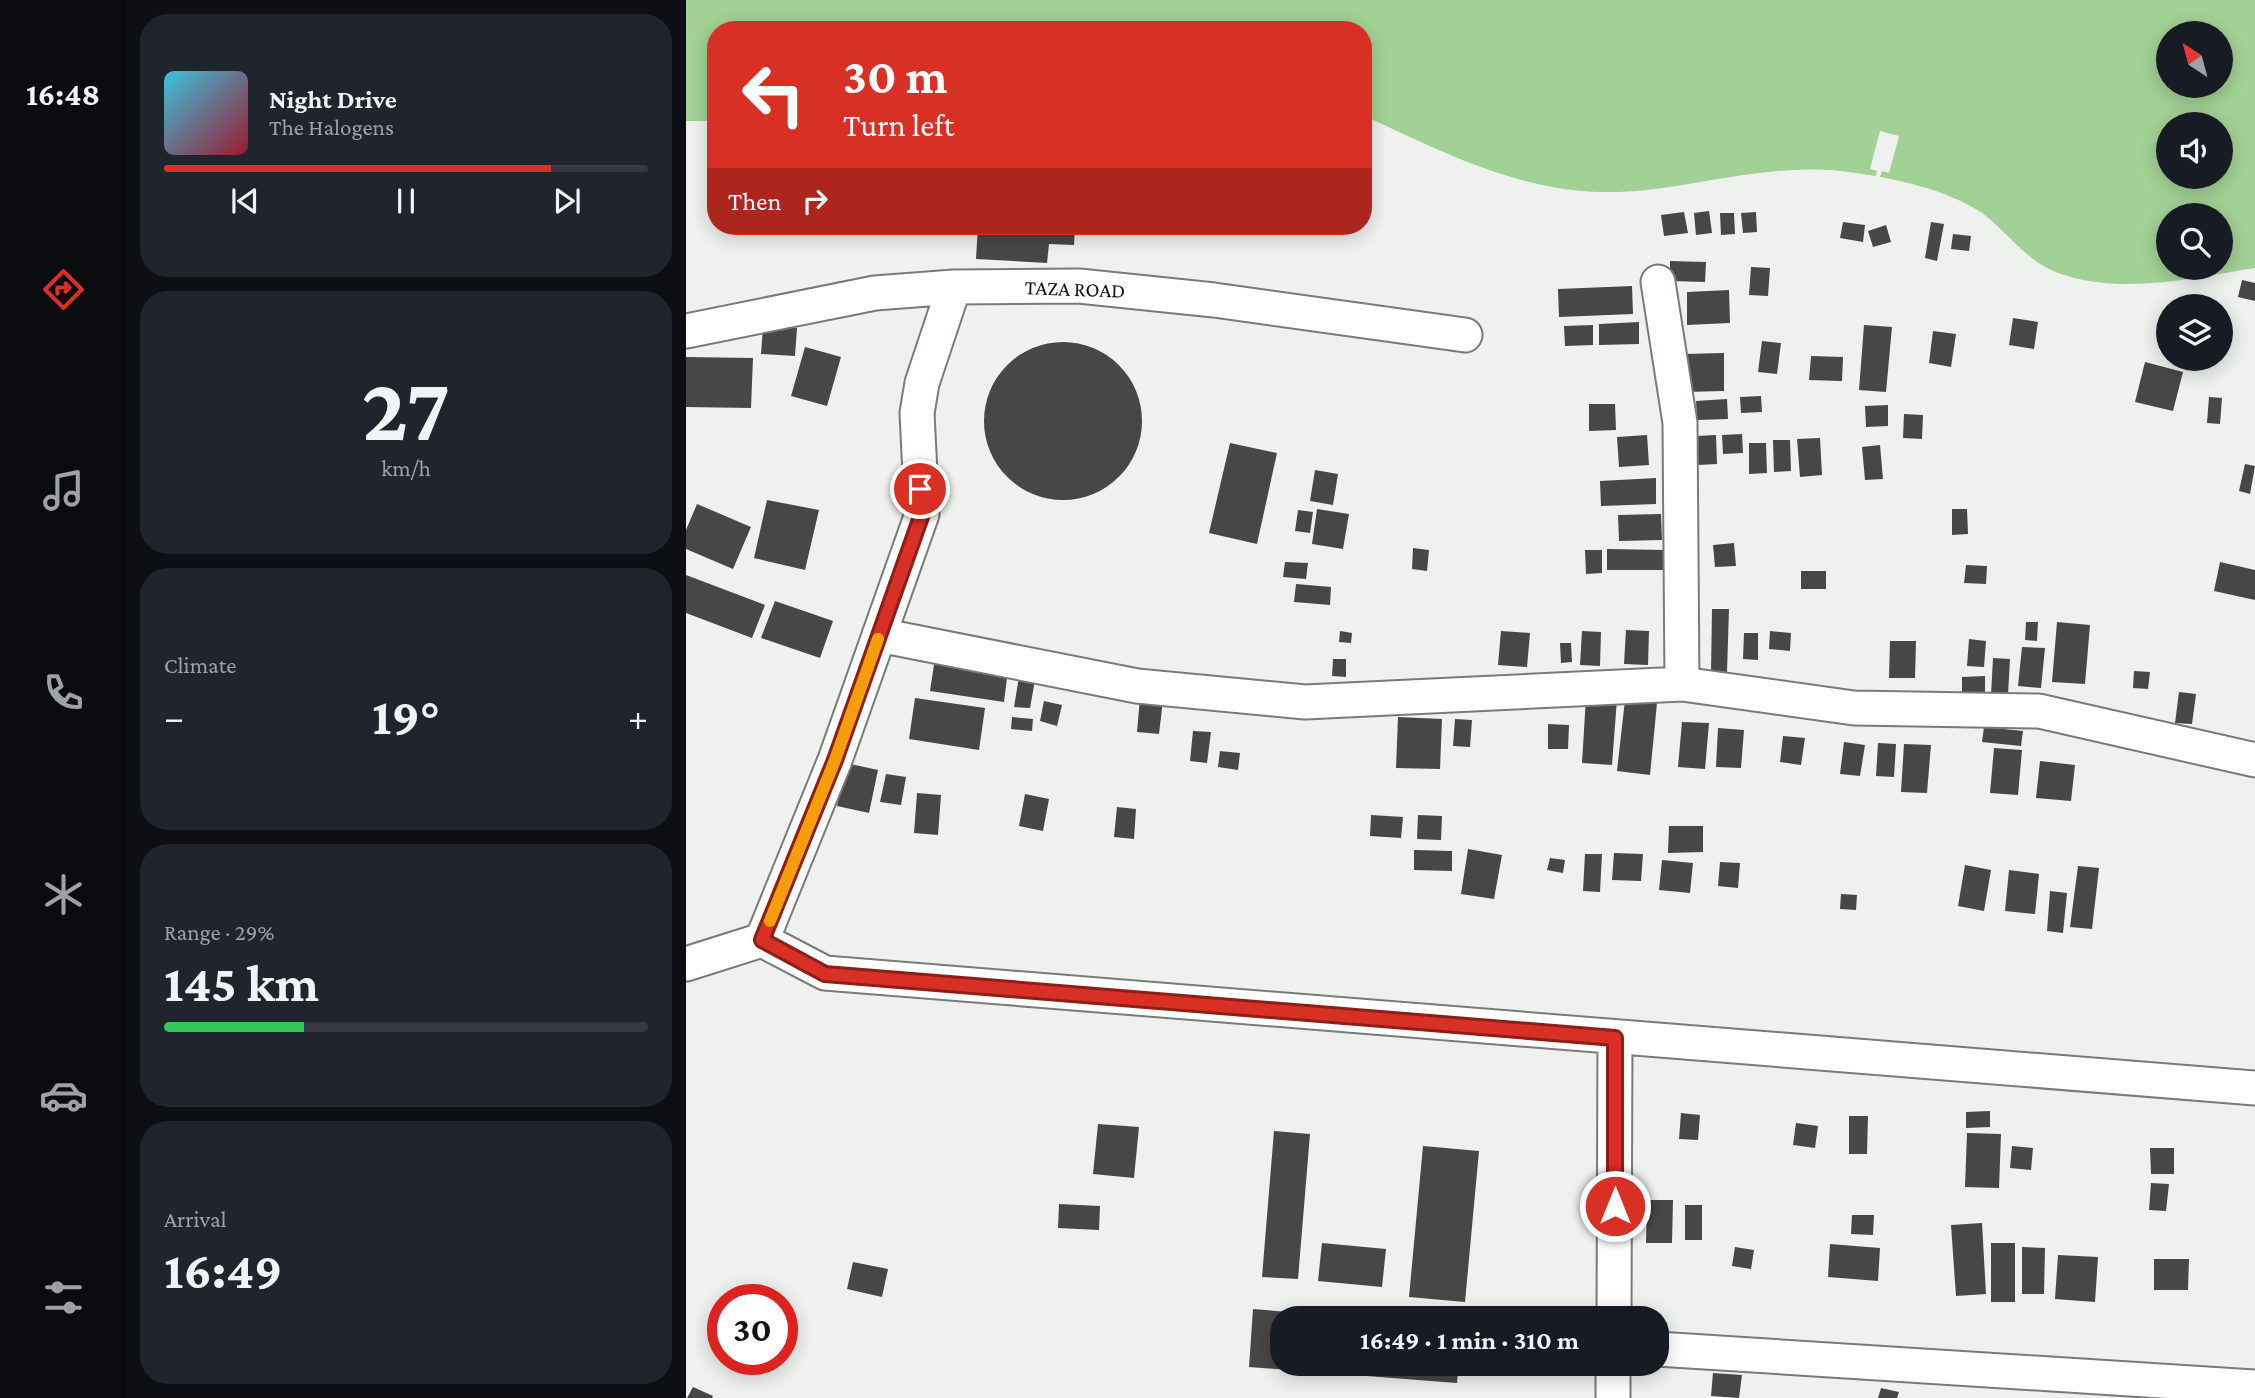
<!DOCTYPE html>
<meta charset="utf-8">
<style>
body{margin:0;font-family:"Crimson Pro",serif;background:#20242c;color:#f1f3f6;height:100vh;display:flex;flex-direction:column;font-size:26px;white-space:nowrap}
*{box-sizing:border-box;margin:0}
p{font-size:23px;color:#9ea1a6}
.icon{flex:none;width:38px;height:38px;fill:none;stroke:currentColor;stroke-width:2;stroke-linecap:round;stroke-linejoin:round}
.map{position:relative;flex:1;overflow:hidden}
.drawer{display:flex;flex-direction:column;gap:14px;padding:14px;background:#0d0f14;width:560px}
.drawer>*{flex:none}
.top-card{position:absolute;left:21px;top:21px;width:665px;height:214px;border-radius:28px;box-shadow:0 4px 18px #0003;background:#d93025;color:#fff;overflow:hidden}
.needle{width:46px;rotate:324deg}
.fabs{position:absolute;left:1470px;top:21px;display:grid;gap:14px}
.fabs a{display:grid;place-items:center;width:77px;height:77px;border-radius:50%;background:#171b24;box-shadow:0 4px 18px #0003;font-size:35px}
.speed{position:absolute;left:21px;top:1284px;display:flex;gap:14px;font-size:35px;font-weight:700;text-align:center}
.speed>*{display:grid;place-content:center;width:91px;height:91px;border-radius:50%;background:#171b24;box-shadow:0 4px 18px #0003;line-height:1}
.speed .limit{border:10px solid #d22;background:#fff;color:#111}
.pin{position:absolute;display:grid;place-items:center;width:60px;height:60px;color:#fff;margin:-30px;border:4px solid #fff;border-radius:50%;box-shadow:0 2px 7px #0007}
.me{position:absolute;width:77px;margin:-38px;rotate:0deg;stroke-linejoin:round;filter:drop-shadow(0 0 5px #0008)}
.turn{display:flex;align-items:center;gap:24px;height:147px;padding:0 21px;font-size:32px}
.turn .icon{width:91px;height:91px;stroke-width:2.5}
.turn b{display:block;font-size:49px;line-height:60px}
.then{display:flex;align-items:center;height:66px;padding:0 21px;background:#0003;gap:14px;font-size:26px}
.big{font-size:52px;font-weight:700;line-height:1.1}
.drawer .tile{flex:1;display:flex;flex-direction:column;justify-content:center;gap:10px;min-width:0;padding:0 24px;border-radius:28px;background:#20242c}
.drawer .dial{align-items:center;gap:0}
.dial b{font-size:91px;line-height:1}
.song{display:flex;align-items:center;gap:21px}
.cover{width:84px;height:84px;border-radius:10px;background:linear-gradient(135deg,hsl(190 70% 55%),hsl(350 70% 35%))}
.played{height:7px;border-radius:4px;background:linear-gradient(90deg,#d93025 80%,#363941 80%)}
.keys{display:flex;justify-content:space-around;direction:ltr}
.heat{display:flex;justify-content:space-between;align-items:center;font-size:38px;direction:ltr}
.charge{height:10px;border-radius:5px;background:linear-gradient(90deg,#34c759 29%,#363941 0)}
.trip{position:absolute;left:584px;top:1306px;width:399px;height:70px;border-radius:28px;background:#171b24;box-shadow:0 4px 18px #0003;font-weight:700;line-height:70px;text-align:center}
main{display:flex;flex:1;min-height:0}
.dock{display:flex;flex-direction:column;width:126px;justify-content:space-around;align-items:center;background:#090b0e;color:#9ea1a6}
.dock .icon{width:49px;height:49px}
.dock .selected{color:#d93025}
.dock b{font-size:32px;color:#f1f3f6}
.map>svg:first-child{display:block}
.water{fill:#a2d195;fill-rule:evenodd}
.pier{fill:#eff1ee}
.building{fill:#484649}
.lines{fill:none;stroke-linecap:round;stroke-linejoin:round}
.minor-casing{stroke:#797b78;stroke-width:37}
.minor{stroke:#fff;stroke-width:33}
.route-casing{stroke:#8d1f18;stroke-width:18}
.route{stroke:#d93025;stroke-width:12}
.slow{stroke:#f59e0b;stroke-width:12}
.labels{text-anchor:middle;dominant-baseline:central;stroke-width:7;stroke-linejoin:round;paint-order:stroke}
.street-label{font-size:21px;fill:#121311;stroke:#fff}
</style>
<main>
<nav class="dock">
<b>16:48</b>
<svg class="icon selected" aria-label="directions" viewBox="0 0 24 24"><path d="M12 3l9 9-9 9-9-9zM9 14v-3h6M13 9l2 2-2 2"/></svg>
<svg class="icon" aria-label="music" viewBox="0 0 24 24"><path d="M9 18V5l10-2v13"/><circle cx="6" cy="18" r="3"/><circle cx="16" cy="16" r="3"/></svg>
<svg class="icon" aria-label="phone" viewBox="0 0 24 24"><path d="M5 4h4l2 5-3 2q2 4 5 5l2-3 5 2v4C11 20 4 13 5 4z"/></svg>
<svg class="icon" aria-label="climate" viewBox="0 0 24 24"><path d="M12 3v18M4 7l16 10M4 17L20 7"/></svg>
<svg class="icon" aria-label="car" viewBox="0 0 24 24"><path d="M5 17H2v-5l4-1 3-4h7l3 4 3 1v5h-3M9 17h6M6 11h13"/><circle cx="7" cy="17" r="2"/><circle cx="17" cy="17" r="2"/></svg>
<svg class="icon" aria-label="filters" viewBox="0 0 24 24"><path d="M4 7h16M4 17h16"/><circle cx="9" cy="7" r="2"/><circle cx="15" cy="17" r="2"/></svg>
</nav>
<section class="drawer">
<div class="tile">
<div class="song"><i class="cover"></i><div><b>Night Drive</b><p>The Halogens</p></div></div>
<div class="played"></div>
<div class="keys"><svg class="icon" aria-label="previous" viewBox="0 0 24 24"><path d="M18 5L8 12l10 7zM5 5v14"/></svg><svg class="icon" aria-label="pause" viewBox="0 0 24 24"><path d="M8 5v14M16 5v14"/></svg><svg class="icon" aria-label="next" viewBox="0 0 24 24"><path d="M6 5l10 7-10 7zM19 5v14"/></svg></div>
</div>
<div class="tile dial"><b>27</b><p>km/h</p></div>
<div class="tile"><p>Climate</p>
<div class="heat"><a>−</a><b class="big">19°</b><a>+</a></div>
</div>
<div class="tile"><p>Range · 29%</p><b class="big">145 km</b><div class="charge"></div></div>
<div class="tile"><p>Arrival</p><b class="big">16:49</b></div>
</section>
<div class="map">
<svg width="1569" height="1398" viewBox="0 0 1569 1398">
<rect width="100%" height="100%" fill="#eff1ee"/>
<path class="water" d="M 0,0 L 1569,0 L 1569,268 C 1505,278 1438,295 1375,274 C 1341,263 1322,232 1296,213 C 1262,190 1211,179 1170,173 C 1099,161 1030,182 960,190 C 853,202 771,159 677,115 L 677,30 L 30,30 L 30,121 L 0,121 ZM 1482,33 L 1535,33 L 1535,86 L 1482,86 ZM 1482,124 L 1535,124 L 1535,177 L 1482,177 ZM 1482,215 L 1535,215 L 1535,268 L 1482,268 Z"/>
<path class="pier" d="M 1194,131 L 1213,136 L 1203,173 L 1196,171 L 1193,180 L 1189,179 L 1191,171 L 1184,169 Z"/>
<path class="building" d="M 1023,211 L 1026,233 L 1010,235 L 1008,213 Z
M 998,212 L 1002,233 L 978,236 L 975,215 Z
M 1070,212 L 1071,232 L 1057,233 L 1055,213 Z
M 1034,213 L 1048,213 L 1049,234 L 1035,235 Z
M 1157,222 L 1179,225 L 1177,242 L 1154,238 Z
M 1245,222 L 1258,224 L 1251,261 L 1239,258 Z
M 1200,225 L 1205,242 L 1187,247 L 1182,231 Z
M 292,226 L 389,226 L 388,245 L 363,244 L 361,263 L 290,259 Z
M 1267,234 L 1285,236 L 1283,251 L 1265,249 Z
M 984,261 L 1020,262 L 1019,282 L 984,281 Z
M 1065,267 L 1084,268 L 1082,296 L 1063,295 Z
M 1556,280 L 1569,283 L 1569,301 L 1552,297 Z
M 946,286 L 947,314 L 873,317 L 872,289 Z
M 1043,290 L 1044,323 L 1001,325 L 1001,292 Z
M 1327,318 L 1352,322 L 1348,349 L 1323,345 Z
M 953,322 L 953,344 L 913,345 L 913,324 Z
M 907,325 L 907,345 L 879,346 L 878,326 Z
M 1178,325 L 1206,327 L 1200,392 L 1173,390 Z
M 77,326 L 111,328 L 109,356 L 75,354 Z
M 1247,331 L 1270,334 L 1265,367 L 1243,363 Z
M 1076,341 L 1095,343 L 1091,374 L 1072,372 Z
M298 421a79 79 0 1 1 158 0a79 79 0 1 1-158 0Z
M 119,347 L 155,357 L 141,406 L 105,396 Z
M 1038,353 L 1038,391 L 998,392 L 998,354 Z
M 1125,356 L 1157,357 L 1156,381 L 1123,380 Z
M 0,357 L 67,358 L 65,408 L 0,407 Z
M 1459,362 L 1497,372 L 1487,411 L 1449,402 Z
M 1075,396 L 1076,412 L 1055,413 L 1054,397 Z
M 1523,397 L 1536,398 L 1534,424 L 1521,423 Z
M 1041,399 L 1042,419 L 1011,420 L 1010,401 Z
M 903,404 L 929,404 L 930,430 L 903,431 Z
M 1202,405 L 1202,426 L 1180,427 L 1179,406 Z
M 1218,414 L 1237,415 L 1236,439 L 1217,438 Z
M 1056,434 L 1057,453 L 1037,454 L 1036,435 Z
M 961,435 L 963,465 L 933,467 L 931,437 Z
M 1030,435 L 1031,464 L 1012,465 L 1011,436 Z
M 1134,438 L 1136,475 L 1114,477 L 1111,439 Z
M 1087,440 L 1104,440 L 1105,471 L 1088,472 Z
M 544,443 L 591,453 L 571,544 L 523,533 Z
M 1063,443 L 1080,443 L 1081,473 L 1063,474 Z
M 1194,445 L 1197,479 L 1179,480 L 1176,447 Z
M 1559,464 L 1569,466 L 1564,494 L 1553,491 Z
M 629,470 L 652,474 L 647,505 L 624,501 Z
M 970,478 L 970,504 L 915,506 L 914,481 Z
M 81,500 L 133,510 L 119,570 L 68,558 Z
M 11,504 L 65,527 L 47,569 L 0,549 L 0,530 Z
M 631,509 L 663,514 L 657,549 L 626,544 Z
M 1266,509 L 1281,509 L 1282,534 L 1266,535 Z
M 612,510 L 627,512 L 624,533 L 609,531 Z
M 975,514 L 976,540 L 933,541 L 932,515 Z
M 1048,543 L 1050,566 L 1029,567 L 1027,545 Z
M 727,548 L 743,550 L 741,571 L 726,569 Z
M 921,549 L 980,550 L 980,570 L 921,570 Z
M 899,550 L 916,550 L 916,573 L 900,574 Z
M 599,562 L 622,563 L 620,579 L 597,577 Z
M 1534,562 L 1569,570 L 1569,600 L 1528,591 Z
M 1280,565 L 1301,566 L 1300,584 L 1278,583 Z
M 1115,571 L 1140,571 L 1140,589 L 1115,589 Z
M 0,575 L 79,605 L 66,638 L 0,613 Z
M 610,584 L 645,587 L 644,605 L 608,602 Z
M 89,601 L 147,621 L 134,658 L 75,638 Z
M 1026,609 L 1043,609 L 1041,672 L 1025,671 Z
M 1340,622 L 1352,622 L 1351,641 L 1339,640 Z
M 1371,622 L 1404,625 L 1399,684 L 1366,682 Z
M 940,630 L 963,631 L 962,665 L 938,664 Z
M 654,631 L 666,633 L 665,643 L 653,642 Z
M 815,631 L 844,633 L 841,667 L 812,665 Z
M 896,631 L 915,632 L 914,666 L 894,665 Z
M 1084,631 L 1105,633 L 1104,651 L 1083,649 Z
M 1058,633 L 1072,633 L 1072,660 L 1057,659 Z
M 1283,639 L 1300,641 L 1298,667 L 1281,666 Z
M 1204,641 L 1230,641 L 1229,678 L 1203,678 Z
M 874,643 L 885,643 L 886,662 L 875,663 Z
M 1336,647 L 1359,648 L 1355,688 L 1332,686 Z
M 249,658 L 322,670 L 318,702 L 244,691 Z
M 1307,658 L 1324,659 L 1322,695 L 1305,695 Z
M 647,659 L 660,659 L 660,677 L 646,676 Z
M 1448,671 L 1464,672 L 1462,689 L 1447,688 Z
M 1299,676 L 1299,694 L 1276,694 L 1276,677 Z
M 333,677 L 349,680 L 344,708 L 328,707 Z
M 1493,692 L 1510,694 L 1506,724 L 1489,723 Z
M 900,697 L 931,699 L 926,765 L 896,763 Z
M 229,698 L 299,708 L 293,750 L 223,739 Z
M 454,698 L 477,700 L 473,734 L 451,732 Z
M 939,700 L 971,703 L 964,775 L 931,771 Z
M 358,701 L 376,705 L 371,726 L 354,721 Z
M 326,717 L 347,719 L 346,731 L 325,729 Z
M 712,717 L 756,719 L 754,769 L 710,768 Z
M 769,719 L 786,720 L 784,747 L 767,746 Z
M 996,722 L 1023,723 L 1019,769 L 992,767 Z
M 862,724 L 883,725 L 882,749 L 862,749 Z
M 1298,727 L 1337,731 L 1335,746 L 1296,742 Z
M 1032,728 L 1058,730 L 1055,768 L 1030,767 Z
M 507,731 L 525,732 L 521,763 L 504,761 Z
M 1097,736 L 1119,738 L 1115,765 L 1094,762 Z
M 1158,742 L 1179,745 L 1174,776 L 1154,774 Z
M 1192,743 L 1210,744 L 1208,777 L 1190,776 Z
M 1218,744 L 1245,745 L 1241,793 L 1215,792 Z
M 1308,748 L 1336,750 L 1332,795 L 1304,793 Z
M 534,751 L 554,753 L 552,770 L 532,767 Z
M 1354,761 L 1389,765 L 1385,801 L 1350,798 Z
M 160,763 L 192,770 L 183,813 L 151,806 Z
M 200,774 L 220,777 L 215,805 L 194,802 Z
M 231,793 L 255,795 L 252,835 L 228,833 Z
M 339,794 L 363,799 L 357,831 L 333,826 Z
M 431,807 L 450,809 L 448,839 L 428,837 Z
M 685,815 L 717,817 L 715,838 L 684,836 Z
M 732,815 L 756,816 L 755,840 L 731,839 Z
M 983,826 L 1017,826 L 1017,852 L 982,853 Z
M 782,849 L 816,855 L 808,899 L 775,894 Z
M 728,850 L 766,851 L 766,871 L 728,870 Z
M 928,853 L 957,854 L 955,881 L 926,880 Z
M 899,854 L 916,854 L 914,892 L 897,891 Z
M 864,858 L 879,860 L 877,873 L 861,870 Z
M 976,860 L 1007,863 L 1004,893 L 973,890 Z
M 1034,862 L 1054,863 L 1052,888 L 1032,886 Z
M 1279,865 L 1305,870 L 1298,911 L 1272,906 Z
M 1392,866 L 1413,868 L 1406,929 L 1384,927 Z
M 1323,870 L 1353,874 L 1349,914 L 1319,911 Z
M 1364,891 L 1381,893 L 1377,933 L 1361,931 Z
M 1155,894 L 1171,895 L 1170,910 L 1154,909 Z
M 1304,1111 L 1304,1127 L 1280,1128 L 1280,1112 Z
M 995,1113 L 1014,1115 L 1012,1140 L 993,1139 Z
M 1163,1116 L 1182,1116 L 1181,1154 L 1163,1154 Z
M 1110,1123 L 1132,1126 L 1129,1148 L 1107,1145 Z
M 412,1124 L 453,1127 L 448,1178 L 407,1174 Z
M 588,1131 L 624,1134 L 612,1279 L 576,1277 Z
M 1281,1133 L 1315,1134 L 1313,1188 L 1279,1187 Z
M 737,1146 L 793,1151 L 779,1302 L 723,1297 Z
M 1326,1146 L 1347,1148 L 1345,1170 L 1324,1168 Z
M 1464,1148 L 1488,1148 L 1488,1174 L 1465,1174 Z
M 1465,1183 L 1483,1184 L 1480,1211 L 1463,1210 Z
M 961,1200 L 987,1200 L 986,1243 L 960,1243 Z
M 373,1204 L 414,1206 L 413,1230 L 372,1228 Z
M 999,1205 L 1016,1205 L 1016,1240 L 999,1240 Z
M 1166,1215 L 1188,1215 L 1187,1235 L 1165,1234 Z
M 1296,1223 L 1300,1294 L 1270,1296 L 1265,1225 Z
M 636,1243 L 700,1249 L 696,1287 L 632,1281 Z
M 1305,1243 L 1329,1243 L 1329,1302 L 1305,1302 Z
M 1144,1244 L 1194,1248 L 1192,1281 L 1142,1277 Z
M 1049,1247 L 1068,1250 L 1065,1269 L 1046,1266 Z
M 1336,1247 L 1359,1248 L 1358,1294 L 1336,1294 Z
M 1372,1255 L 1412,1257 L 1409,1302 L 1369,1299 Z
M 1468,1259 L 1503,1259 L 1502,1290 L 1468,1290 Z
M 167,1262 L 202,1269 L 196,1297 L 161,1289 Z
M 567,1309 L 651,1316 L 650,1318 L 597,1318 L 597,1363 L 773,1363 L 771,1383 L 563,1367 Z
M 1027,1373 L 1056,1375 L 1053,1398 L 1025,1396 Z
M 7,1387 L 27,1396 L 26,1398 L 1,1398 Z
M 1195,1388 L 1213,1392 L 1211,1398 L 1192,1398 Z"/>
<g class="lines">
<g class="minor-casing">
<path id="minor" d="M 972,282 L 994,423 L 996,684
M 0,331 L 189,293 L 268,287 L 393,286 L 528,300 L 779,335
M 193,635 L 451,686 L 619,702 L 996,684 L 1168,708 L 1353,711 L 1569,760
M 76,940 L 149,760 L 236,514 L 231,413 L 236,383 L 268,287
M 0,964 L 76,940 L 139,973 L 1569,1088
M 928,1318 L 929,1038
M 971,1349 L 1569,1387
M 927,1398 L 927,1363"/>
</g>
<use href="#minor" class="minor"/>
</g>
<g class="lines">
<g class="route-casing">
<path id="route" d="M 234,489 L 236,514 L 149,760 L 76,940 L 139,974 L 929,1038 L 929,1206"/>
</g>
<use href="#route" class="route"/>
<path class="slow" d="M 84,921 L 149,760 L 192,639"/>
</g>
<g class="labels">
<g class="street-label">
<text transform="translate(389 289) rotate(2)">TAZA ROAD</text>
</g>
</g>
</svg>
<div class="fabs">
<a><svg class="needle" viewBox="-14 -14 28 28"><path d="M0-13l5 13h-10z" fill="#e53935"/><path d="M0 13l5-13h-10z" fill="#9ea1a6"/></svg></a>
<a><svg class="icon" aria-label="sound" viewBox="0 0 24 24"><path d="M4 9h4l5-4v14l-5-4H4zM17 9q2 3 0 6"/></svg></a>
<a><svg class="icon" aria-label="search" viewBox="0 0 24 24"><circle cx="10" cy="10" r="6"/><path d="M15 15l6 6"/></svg></a>
<a><svg class="icon" aria-label="layers" viewBox="0 0 24 24"><path d="M12 4l9 5-9 5-9-5zM3 14l9 5 9-5"/></svg></a>
</div>
<div class="speed"><div class="limit">30</div></div>
<div class="pin" style="left:234px;top:489px;background:#d93025"><svg class="icon" aria-label="arrive" viewBox="0 0 24 24"><path d="M6 21V4h12l-3 4 3 4H6"/></svg></div>
<svg class="me" style="left:929px;top:1206px" viewBox="-20 -20 40 40"><circle r="17" fill="#d93025" stroke="#fff" stroke-width="3"/><path d="M0-11L8 9 0 5-8 9z" fill="#fff"/></svg>
<div class="trip">16:49 · 1 min · 310 m</div>
<div class="top-card">
<div class="turn"><svg class="icon" aria-label="left" viewBox="0 0 24 24"><path d="M17 20v-9H6M10 6l-5 5 5 5"/></svg><div><b>30 m</b>Turn left</div></div>
<div class="then">Then<svg class="icon" aria-label="right" viewBox="0 0 24 24"><path d="M7 20v-9h11M14 6l5 5-5 5"/></svg></div>
</div>
</div>
</main>
